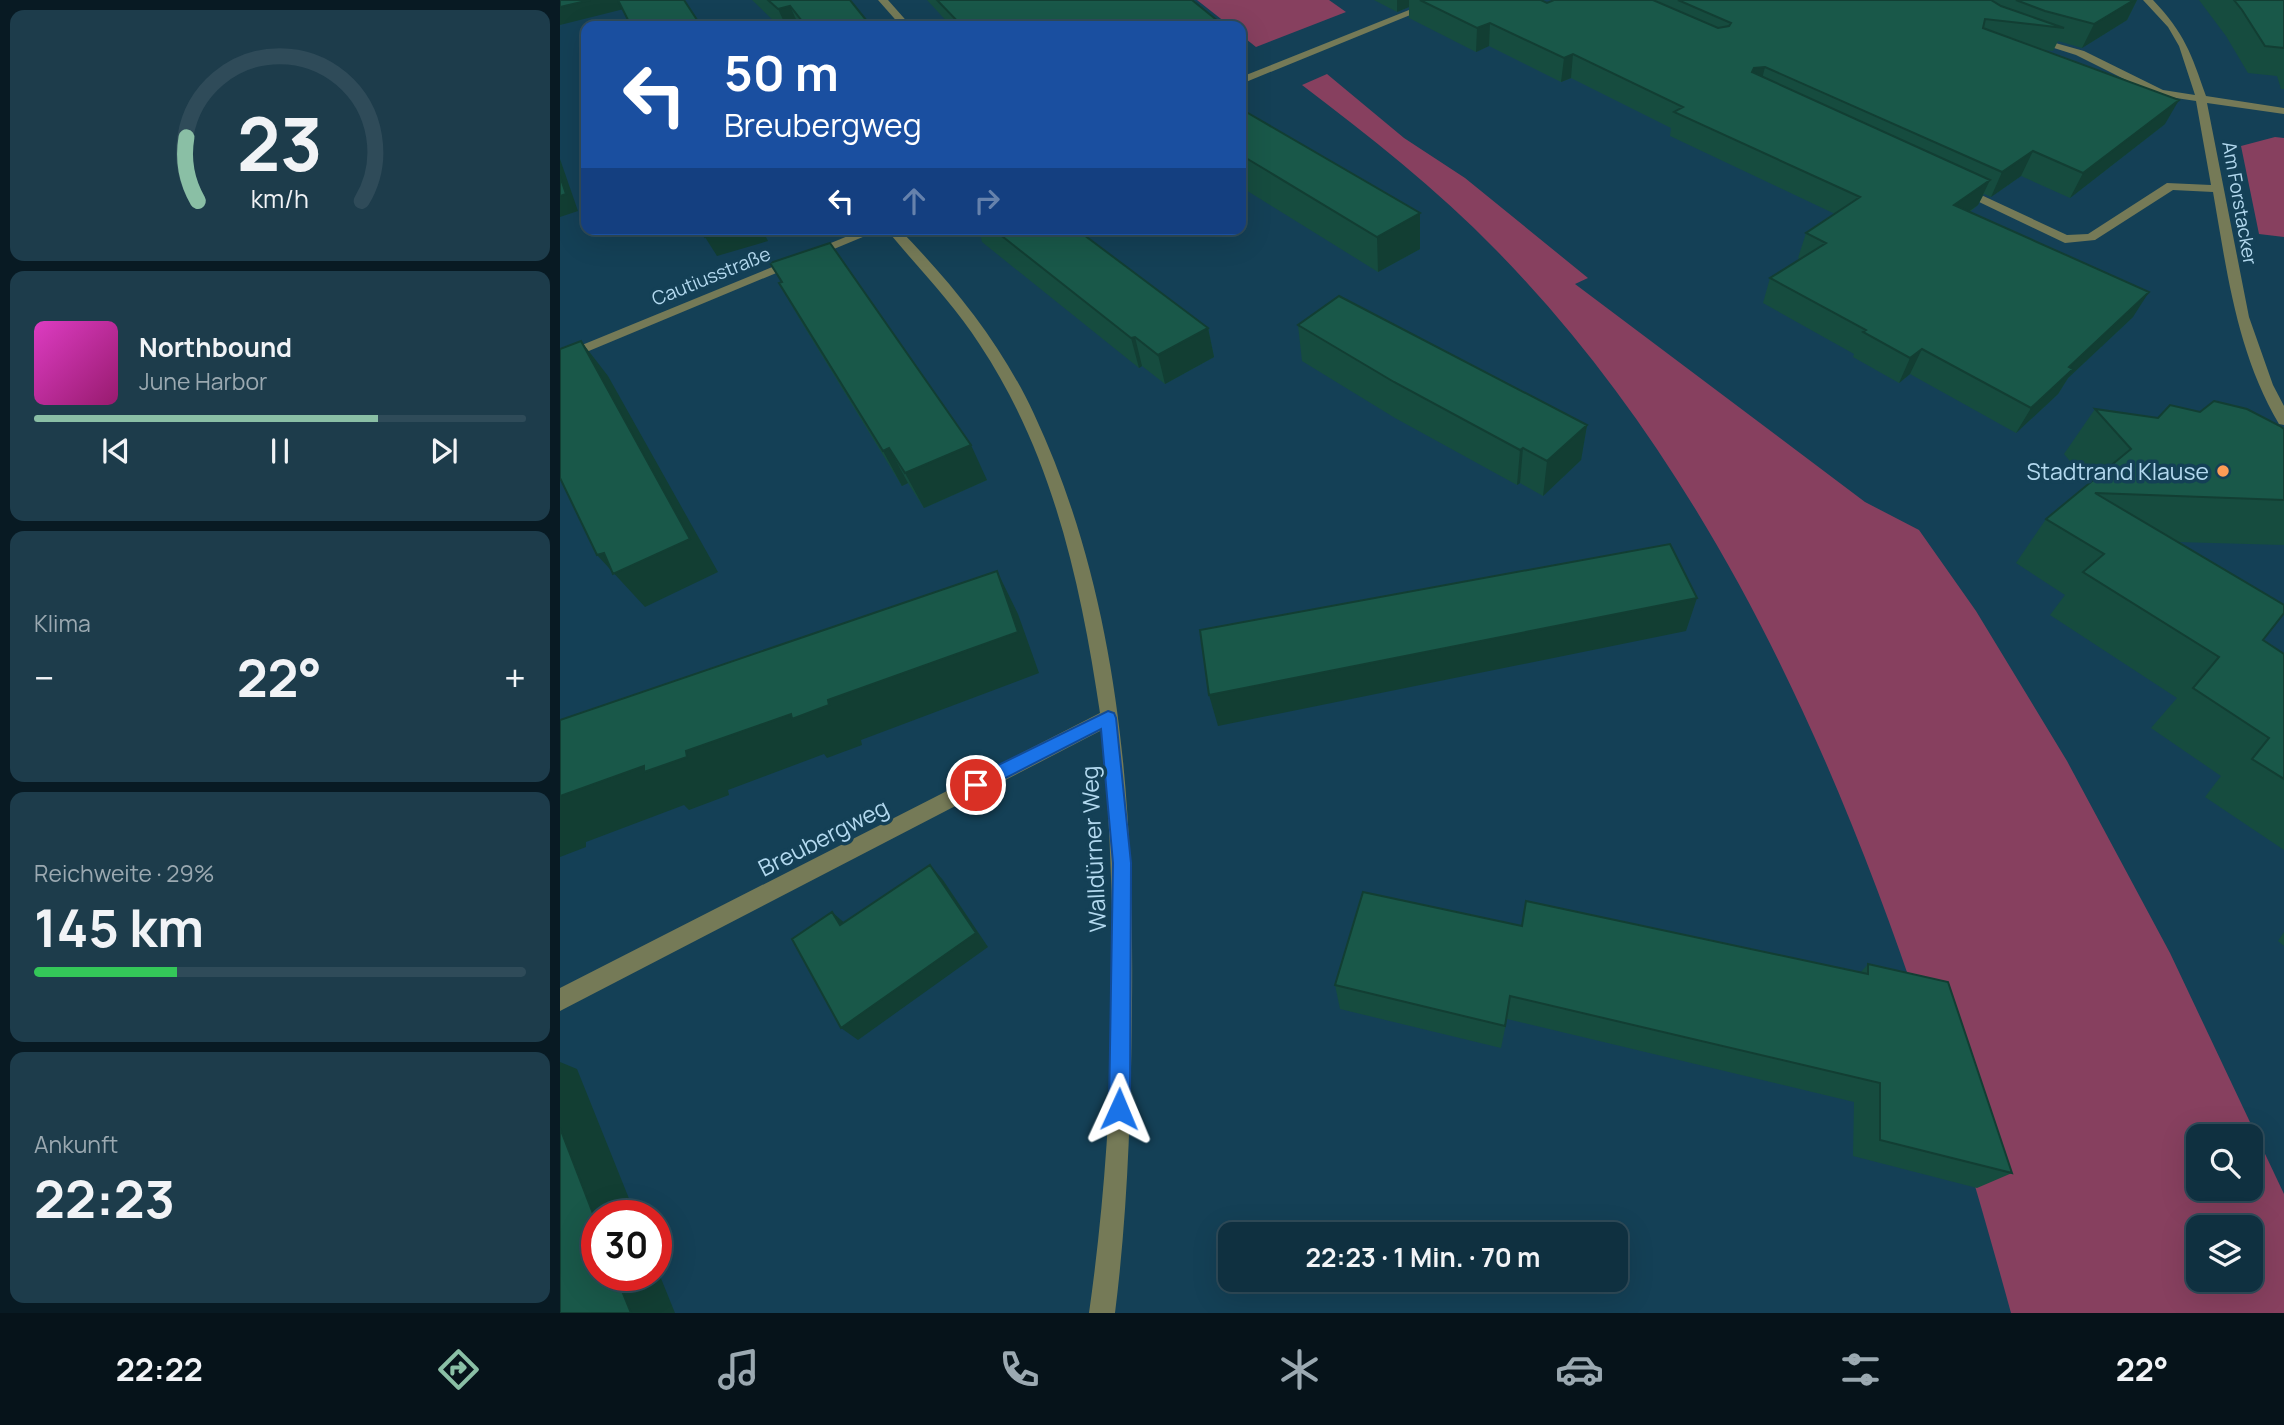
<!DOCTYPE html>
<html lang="de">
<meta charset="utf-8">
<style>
body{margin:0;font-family:Manrope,sans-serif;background:#1d3c4b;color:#f1f3f6;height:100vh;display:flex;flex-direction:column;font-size:26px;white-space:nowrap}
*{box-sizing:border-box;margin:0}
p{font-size:23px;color:#9ba9b1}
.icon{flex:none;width:38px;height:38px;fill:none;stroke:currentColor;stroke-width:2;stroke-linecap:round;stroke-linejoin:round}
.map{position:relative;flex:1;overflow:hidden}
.side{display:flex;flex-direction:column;gap:10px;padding:10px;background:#081a23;width:560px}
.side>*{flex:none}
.guide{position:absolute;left:21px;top:21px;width:665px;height:214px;border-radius:14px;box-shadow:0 7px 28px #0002,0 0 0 2px #2f4b59;background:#1a4fa0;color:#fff;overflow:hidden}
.fabs{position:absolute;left:1626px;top:1124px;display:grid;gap:14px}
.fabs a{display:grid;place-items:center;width:77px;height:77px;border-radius:14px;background:#0f3040;box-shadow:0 7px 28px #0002,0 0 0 2px #2f4b59;font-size:35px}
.speed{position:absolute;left:21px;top:1200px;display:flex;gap:14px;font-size:35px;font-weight:700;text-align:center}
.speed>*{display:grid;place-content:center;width:91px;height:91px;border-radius:50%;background:#0f3040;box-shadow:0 7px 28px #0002,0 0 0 2px #2f4b59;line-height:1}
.speed .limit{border:10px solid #d22;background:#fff;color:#111}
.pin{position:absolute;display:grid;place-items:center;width:60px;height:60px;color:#fff;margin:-30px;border:4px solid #fff;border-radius:50%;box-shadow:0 2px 7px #0007}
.me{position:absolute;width:77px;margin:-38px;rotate:1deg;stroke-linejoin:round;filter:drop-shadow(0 0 5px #0008)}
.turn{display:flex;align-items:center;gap:24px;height:147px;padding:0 28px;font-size:32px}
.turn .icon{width:91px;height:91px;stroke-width:2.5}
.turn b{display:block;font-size:49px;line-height:60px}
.lanes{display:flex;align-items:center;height:66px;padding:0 28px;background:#0003;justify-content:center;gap:35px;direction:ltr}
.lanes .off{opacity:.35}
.big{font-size:52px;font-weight:700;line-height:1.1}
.side .widget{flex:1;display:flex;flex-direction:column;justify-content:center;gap:10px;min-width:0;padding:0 24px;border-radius:14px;background:#1d3c4b}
.side .dial{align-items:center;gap:0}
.dial svg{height:182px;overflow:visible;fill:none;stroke:#2f4b59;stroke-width:7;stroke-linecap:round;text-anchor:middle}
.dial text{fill:#f1f3f6;stroke:none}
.song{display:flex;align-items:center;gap:21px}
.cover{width:84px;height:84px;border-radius:10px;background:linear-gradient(135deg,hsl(310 70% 55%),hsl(320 70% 35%))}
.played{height:7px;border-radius:4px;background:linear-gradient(90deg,#8abfa5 70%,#2f4b59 70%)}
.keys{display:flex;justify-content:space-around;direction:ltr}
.heat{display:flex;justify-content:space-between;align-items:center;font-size:38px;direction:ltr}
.charge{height:10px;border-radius:5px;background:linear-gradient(90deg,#34c759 29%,#2f4b59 0)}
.trip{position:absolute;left:658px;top:1222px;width:410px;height:70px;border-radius:14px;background:#0f3040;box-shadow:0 7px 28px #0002,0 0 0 2px #2f4b59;font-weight:700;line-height:70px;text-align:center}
.menu{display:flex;height:112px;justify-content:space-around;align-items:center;background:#06131a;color:#9ba9b1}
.menu .icon{width:49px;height:49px}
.menu .selected{color:#8abfa5}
.menu b{font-size:32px;color:#f1f3f6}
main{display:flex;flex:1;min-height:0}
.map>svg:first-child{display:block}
.green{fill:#87405f;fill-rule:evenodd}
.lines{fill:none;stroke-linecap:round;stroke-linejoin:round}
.minor{fill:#757a57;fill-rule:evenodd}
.wall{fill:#164c3f}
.shaded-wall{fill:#123e33}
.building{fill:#195849;stroke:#123e33;stroke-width:2}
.route{fill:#1a73e8;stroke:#114b97;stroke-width:2}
.poi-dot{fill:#fd9c56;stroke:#144056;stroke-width:2.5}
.labels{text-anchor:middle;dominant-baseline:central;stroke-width:7;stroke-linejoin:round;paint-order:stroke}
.far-street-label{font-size:19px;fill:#b3d9ef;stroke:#144056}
.poi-label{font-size:23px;fill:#b3d9ef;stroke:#144056;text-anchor:end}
.street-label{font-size:23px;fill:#b3d9ef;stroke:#144056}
</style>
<main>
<section class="side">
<div class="widget dial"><svg viewBox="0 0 100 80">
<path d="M14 69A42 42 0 1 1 86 69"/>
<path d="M14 69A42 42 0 0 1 9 41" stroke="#8abfa5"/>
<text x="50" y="56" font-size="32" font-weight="700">23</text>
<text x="50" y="72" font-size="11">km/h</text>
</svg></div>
<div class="widget">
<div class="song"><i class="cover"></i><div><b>Northbound</b><p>June Harbor</p></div></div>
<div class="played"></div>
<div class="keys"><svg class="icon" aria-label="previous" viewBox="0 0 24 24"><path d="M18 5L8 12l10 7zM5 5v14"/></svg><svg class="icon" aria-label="pause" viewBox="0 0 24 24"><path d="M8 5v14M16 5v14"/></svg><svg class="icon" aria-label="next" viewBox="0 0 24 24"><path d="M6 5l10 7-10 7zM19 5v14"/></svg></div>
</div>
<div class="widget"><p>Klima</p>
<div class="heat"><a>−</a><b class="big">22°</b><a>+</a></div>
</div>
<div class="widget"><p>Reichweite · 29%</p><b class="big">145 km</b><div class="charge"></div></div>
<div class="widget"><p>Ankunft</p><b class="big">22:23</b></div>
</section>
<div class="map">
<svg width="1724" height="1313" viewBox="0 0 1724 1313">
<rect width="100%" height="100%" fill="#144056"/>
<path class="green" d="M 637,0 L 769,0 L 786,12 L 696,47 L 681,35 L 681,26 L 670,26 Z
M 767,74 L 844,138 L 905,178 L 1028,278 L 1015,284 L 1305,502 L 1359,530 L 1416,611 L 1507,761 L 1610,953 L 1724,1194 L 1724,1313 L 1451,1313 C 1348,938 1214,534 936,250 C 877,189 809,136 742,85 ZM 1638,1136 L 1690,1136 L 1690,1188 L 1638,1188 ZM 1638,1227 L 1690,1227 L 1690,1279 L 1638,1279 Z
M 1715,137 L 1724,138 L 1724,237 L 1699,234 L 1681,146 Z"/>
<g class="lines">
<path class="minor" d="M 318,0 L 328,0 L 351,26 L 341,26 Z
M 874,0 L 887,0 L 681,84 L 681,77 Z
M 1583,0 L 1593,0 C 1625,34 1631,53 1646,96 L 1724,108 L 1724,114 L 1647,103 L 1689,317 L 1713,385 L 1724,406 L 1724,425 L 1719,424 C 1677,353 1667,272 1653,192 L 1613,190 L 1535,240 L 1505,243 L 1394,190 L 1404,187 L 1507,235 L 1528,234 L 1607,183 L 1651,185 L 1636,101 L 1596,95 L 1516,55 L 1469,40 L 1474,37 L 1524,51 L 1603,90 L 1635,95 L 1619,46 L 1608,27 Z
M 305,229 L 322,229 L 0,363 L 0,354 Z
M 326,229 L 339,229 C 392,283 442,345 474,414 C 560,598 574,803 572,1004 C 571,1107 568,1210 555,1313 L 529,1313 C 556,1123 559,921 542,730 L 0,1011 L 0,988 L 540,713 C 521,585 493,455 420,345 C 393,303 358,268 326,229 Z"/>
</g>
<path class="wall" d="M 192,0 L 290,0 L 311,26 L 219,26 Z
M 367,0 L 632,0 L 664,26 L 391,26 Z
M 814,0 L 981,0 L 987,3 L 994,0 L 1577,0 L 1567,20 L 1522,48 L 1498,41 L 1493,51 L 1484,50 L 1605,124 L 1510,198 L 1461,176 L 1431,197 L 1424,194 L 1418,205 L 1410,212 L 1573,317 L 1508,378 L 1498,394 L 1456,433 L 1350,374 L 1339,383 L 1293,357 L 1294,354 L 1203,303 L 1210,278 L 1240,259 L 1238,258 L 1246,233 L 1275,214 L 1110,136 L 1111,128 L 1011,78 L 1001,82 L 929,46 L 916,52 L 849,18 L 849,7 L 837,12 Z
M 1639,0 L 1724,0 L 1724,89 L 1721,89 L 1717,76 L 1688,73 L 1666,36 Z
M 681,109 L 860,213 L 860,249 L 818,272 L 681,187 Z
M 413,229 L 516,229 L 648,328 L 654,357 L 605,384 L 582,366 L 579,368 L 422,242 L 420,235 Z
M 210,263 L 427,480 L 364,508 L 348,483 L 342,486 L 239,318 L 219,283 L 221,282 Z
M 738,325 L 1027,425 L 1021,460 L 983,496 L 960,483 L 957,485 L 835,418 L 742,361 Z
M 1535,409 L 1724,500 L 1724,545 L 1617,542 L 1703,640 L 1724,654 L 1724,850 L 1645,797 L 1661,776 L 1591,728 L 1617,698 L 1490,615 L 1505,595 L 1456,563 L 1486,519 L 1529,484 L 1504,454 Z
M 966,901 L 1300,973 L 1308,964 L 1452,1173 L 1417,1188 L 1293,1156 L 1294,1102 L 947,1019 L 941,1048 L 780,1009 L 775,985 L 961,926 Z
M 1724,932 L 1724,946 L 1718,941 Z"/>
<path class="shaded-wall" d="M 30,0 L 58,0 L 64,9 L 0,25 L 0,7 Z
M 837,0 L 849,0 L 849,7 L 837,12 Z
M 1574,0 L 1577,0 L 1567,20 L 1522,48 L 1534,24 Z
M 230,6 L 239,26 L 226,26 L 218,9 Z
M 930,23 L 929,46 L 916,52 L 917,28 Z
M 1013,54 L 1011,78 L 1001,82 L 1004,58 Z
M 1205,67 L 1199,91 L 1192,72 L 1194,68 Z
M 1619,100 L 1605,124 L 1510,198 L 1523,173 Z
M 1473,151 L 1461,176 L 1431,197 L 1442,172 Z
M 0,159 L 18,211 L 0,217 Z
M 1430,180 L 1418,205 L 1383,230 L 1394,205 Z
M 860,213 L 860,249 L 818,272 L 817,237 Z
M 170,229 L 202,229 L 208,241 L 157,256 L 145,237 Z
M 1589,292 L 1573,317 L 1508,378 L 1498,394 L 1456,433 L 1471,408 L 1509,367 Z
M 648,328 L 654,357 L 605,384 L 598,355 Z
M 575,337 L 582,366 L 579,368 L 571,338 Z
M 21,341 L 48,376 L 158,572 L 85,607 L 37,555 L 44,553 Z
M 1362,349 L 1350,374 L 1339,383 L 1350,358 Z
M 1027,425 L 1021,460 L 983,496 L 987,461 Z
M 411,445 L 427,480 L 364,508 L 345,473 Z
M 329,448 L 348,483 L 342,486 L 323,451 Z
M 963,448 L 960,483 L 957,485 L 960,450 Z
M 437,571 L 458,614 L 479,673 L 301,740 L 302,745 L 267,758 L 264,754 L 168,790 L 169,795 L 129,810 L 124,805 L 26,842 L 26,847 L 0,857 L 0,796 L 268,700 Z
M 1137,598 L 1126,631 L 658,726 L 649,695 Z
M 370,865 L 383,880 L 428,947 L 298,1040 L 281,1028 Z
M 272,912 L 288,926 L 280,925 Z
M 0,1062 L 17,1069 L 76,1216 L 37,1216 L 37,1224 L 0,1128 Z
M 96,1266 L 115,1313 L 71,1313 L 56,1276 L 96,1276 Z"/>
<path class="building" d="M 0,0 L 30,0 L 0,7 Z
M 58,0 L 124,0 L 141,26 L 71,26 Z
M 208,0 L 290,0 L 311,26 L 246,26 L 230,6 L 218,9 Z
M 377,0 L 632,0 L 664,26 L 402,26 Z
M 860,0 L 981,0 L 987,3 L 994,0 L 1093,0 L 1158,28 L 1169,26 L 1171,23 L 1118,0 L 1431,0 L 1441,6 L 1504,28 L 1425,19 L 1423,28 L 1619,100 L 1523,173 L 1473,151 L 1442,172 L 1205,67 L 1194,68 L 1192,72 L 1430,180 L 1394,205 L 1589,292 L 1509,367 L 1513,369 L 1471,408 L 1362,349 L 1350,358 L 1303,332 L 1306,330 L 1210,278 L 1266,243 L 1246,233 L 1300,197 L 1114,112 L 1123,107 L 1013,54 L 1004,58 L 930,23 L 917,28 Z
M 1456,0 L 1574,0 L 1534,24 L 1485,11 Z
M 1674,0 L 1724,0 L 1724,48 L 1705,46 L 1682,10 Z
M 681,109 L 860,213 L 817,237 L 681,155 Z
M 0,176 L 6,194 L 0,196 Z
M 142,229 L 170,229 L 145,237 Z
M 433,229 L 516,229 L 648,328 L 598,355 L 575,337 L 571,338 Z
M 270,243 L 411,445 L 345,473 L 329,448 L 323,451 L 219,283 L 222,282 L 210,263 Z
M 779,296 L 1027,425 L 987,461 L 963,448 L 960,450 L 834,382 L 738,325 Z
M 21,341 L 130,539 L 53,574 L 44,553 L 37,555 L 0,478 L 0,349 Z
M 1654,401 L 1687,409 L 1720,426 L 1724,429 L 1724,500 L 1535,493 L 1724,605 L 1724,613 L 1703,640 L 1724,654 L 1724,779 L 1692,759 L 1709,738 L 1633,688 L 1659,657 L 1523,572 L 1544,554 L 1486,519 L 1571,449 L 1535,409 L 1598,418 L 1610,405 L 1640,412 Z
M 1110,544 L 1137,598 L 649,695 L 640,630 Z
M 437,571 L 458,632 L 268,700 L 269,705 L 232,719 L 231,714 L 126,751 L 127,757 L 84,772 L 84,766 L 0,796 L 0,720 Z
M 370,865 L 416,933 L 281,1028 L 232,939 L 272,912 L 280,925 Z
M 803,892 L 962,926 L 966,901 L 1308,974 L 1308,964 L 1388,982 L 1452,1173 L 1320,1140 L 1320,1083 L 950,996 L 945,1026 L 775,985 Z
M 0,1128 L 37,1224 L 37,1276 L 56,1276 L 71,1313 L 0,1313 Z"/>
<path class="route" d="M 548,711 L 554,713 L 556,718 L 571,863 L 570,1109 L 567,1117 L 559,1120 L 552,1117 L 549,1109 L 553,863 L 541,729 L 422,790 L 416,793 L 410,790 L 407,785 L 410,779 Z"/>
<circle class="poi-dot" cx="1663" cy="471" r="7"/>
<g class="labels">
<g class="far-street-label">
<text transform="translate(1680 203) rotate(80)">Am Forstacker</text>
<text transform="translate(151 276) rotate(-22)">Cautiusstraße</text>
</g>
<g class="poi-label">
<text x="1649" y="471">Stadtrand Klause</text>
</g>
<g class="street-label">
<text transform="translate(263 837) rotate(-27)">Breubergweg</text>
<text transform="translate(533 849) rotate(-93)">Walldürner Weg</text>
</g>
</g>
</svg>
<div class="fabs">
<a><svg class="icon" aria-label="search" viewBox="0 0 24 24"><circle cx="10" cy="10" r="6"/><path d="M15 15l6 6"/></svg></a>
<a><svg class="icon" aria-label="layers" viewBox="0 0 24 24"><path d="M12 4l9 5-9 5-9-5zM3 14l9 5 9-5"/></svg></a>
</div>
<div class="speed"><div class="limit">30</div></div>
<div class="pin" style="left:416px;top:785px;background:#d93025"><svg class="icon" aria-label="arrive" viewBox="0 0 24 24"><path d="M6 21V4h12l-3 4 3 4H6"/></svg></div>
<svg class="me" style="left:559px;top:1109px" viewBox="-20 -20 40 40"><path d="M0-17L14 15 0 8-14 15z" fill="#1a73e8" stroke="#fff" stroke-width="4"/></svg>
<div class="trip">22:23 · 1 Min. · 70 m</div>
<div class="guide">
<div class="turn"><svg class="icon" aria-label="left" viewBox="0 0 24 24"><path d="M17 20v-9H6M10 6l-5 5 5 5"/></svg><div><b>50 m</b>Breubergweg</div></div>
<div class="lanes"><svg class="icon" aria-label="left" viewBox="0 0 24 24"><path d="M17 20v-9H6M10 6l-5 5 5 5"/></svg><svg class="icon off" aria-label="ahead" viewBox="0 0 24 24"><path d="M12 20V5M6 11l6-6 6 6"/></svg><svg class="icon off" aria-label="right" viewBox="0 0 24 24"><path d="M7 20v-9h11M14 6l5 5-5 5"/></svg></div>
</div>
</div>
</main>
<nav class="menu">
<b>22:22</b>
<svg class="icon selected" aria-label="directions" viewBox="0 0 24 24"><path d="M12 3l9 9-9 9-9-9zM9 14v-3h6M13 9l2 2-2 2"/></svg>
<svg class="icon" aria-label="music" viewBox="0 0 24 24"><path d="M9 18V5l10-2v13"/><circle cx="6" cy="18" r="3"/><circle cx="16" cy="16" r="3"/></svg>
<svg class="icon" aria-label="phone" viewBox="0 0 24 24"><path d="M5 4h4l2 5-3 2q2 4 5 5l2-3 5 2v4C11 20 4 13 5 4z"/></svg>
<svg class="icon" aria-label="climate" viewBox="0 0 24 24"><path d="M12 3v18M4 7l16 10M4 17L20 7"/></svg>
<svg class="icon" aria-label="car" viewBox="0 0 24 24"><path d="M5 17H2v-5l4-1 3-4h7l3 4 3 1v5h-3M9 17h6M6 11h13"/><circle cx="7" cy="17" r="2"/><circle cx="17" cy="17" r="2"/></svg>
<svg class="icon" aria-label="filters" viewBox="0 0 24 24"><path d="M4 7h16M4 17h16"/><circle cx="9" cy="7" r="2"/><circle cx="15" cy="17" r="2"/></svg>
<b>22°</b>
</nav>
